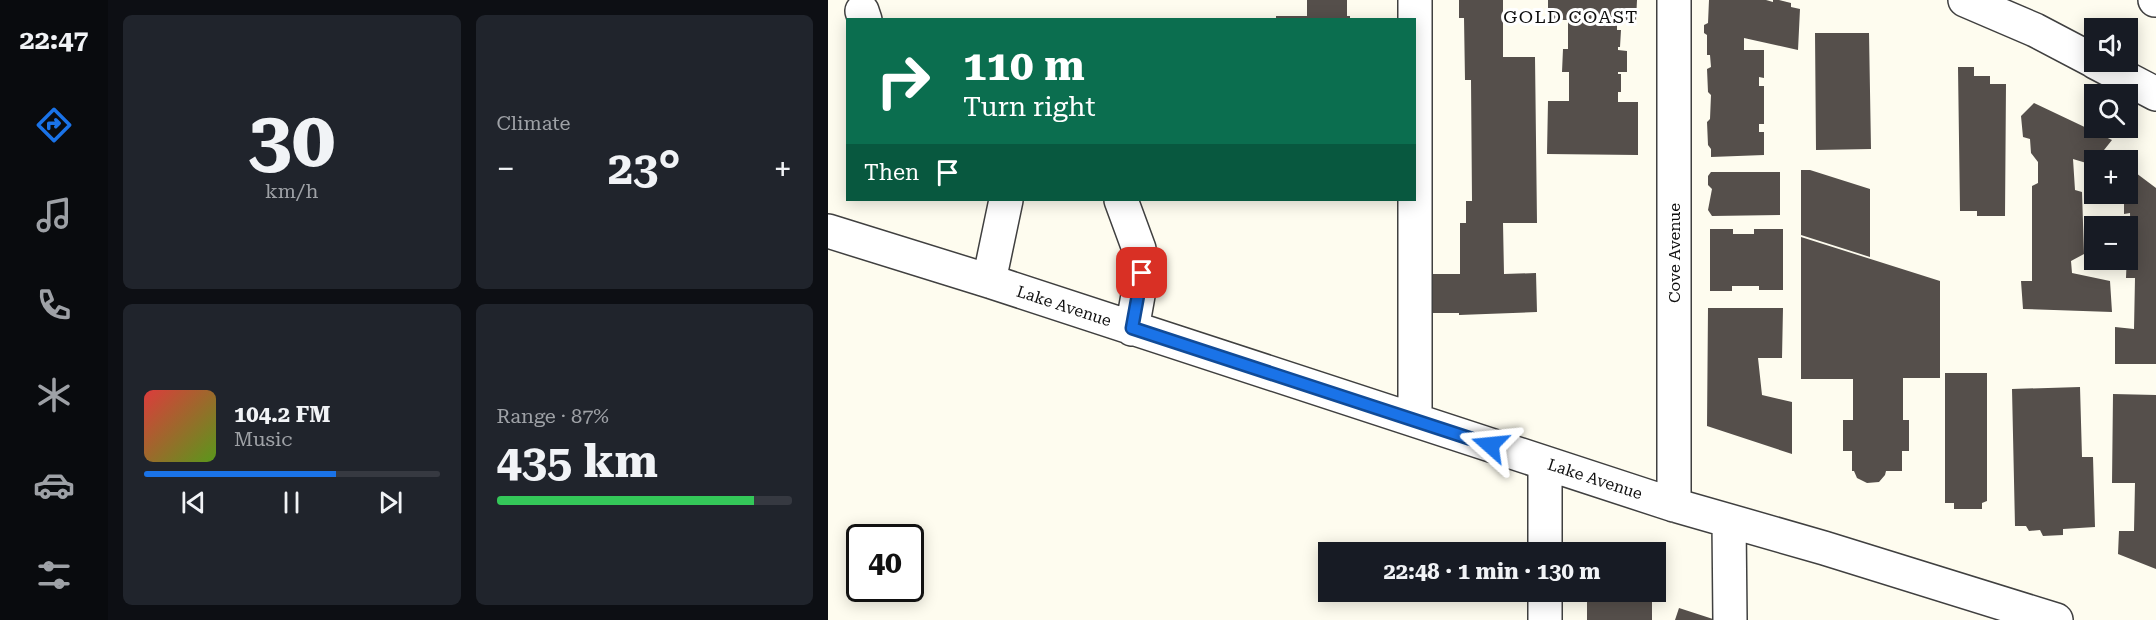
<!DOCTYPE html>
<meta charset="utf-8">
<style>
body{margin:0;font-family:"Roboto Serif",serif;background:#20242c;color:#f1f3f6;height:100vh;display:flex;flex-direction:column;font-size:22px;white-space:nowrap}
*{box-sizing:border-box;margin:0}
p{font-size:20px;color:#9ea1a6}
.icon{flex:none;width:33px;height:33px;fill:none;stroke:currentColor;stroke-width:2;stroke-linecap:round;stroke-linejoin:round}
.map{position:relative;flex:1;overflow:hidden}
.drawer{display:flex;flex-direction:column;gap:15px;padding:15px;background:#0d0f14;width:720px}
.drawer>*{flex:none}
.guide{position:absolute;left:18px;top:18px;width:570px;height:183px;border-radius:0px;box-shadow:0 3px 15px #0003;background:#0b6e4f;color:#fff;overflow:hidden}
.controls{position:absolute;left:1256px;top:18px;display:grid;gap:12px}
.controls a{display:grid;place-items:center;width:54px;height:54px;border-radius:0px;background:#171b24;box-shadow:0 3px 15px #0003;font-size:30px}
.speed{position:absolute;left:18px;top:524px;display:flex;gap:12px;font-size:30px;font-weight:700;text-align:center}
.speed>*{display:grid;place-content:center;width:78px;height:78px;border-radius:50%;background:#171b24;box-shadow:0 3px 15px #0003;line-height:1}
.speed .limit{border:3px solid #111;border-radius:9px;background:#fff;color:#111}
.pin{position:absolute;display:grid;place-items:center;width:51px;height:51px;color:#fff;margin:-26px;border-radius:12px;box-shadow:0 3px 9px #0006}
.me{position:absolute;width:66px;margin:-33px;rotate:288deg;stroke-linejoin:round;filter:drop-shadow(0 0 4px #0008)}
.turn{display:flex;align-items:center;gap:21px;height:126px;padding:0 18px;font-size:27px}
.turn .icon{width:78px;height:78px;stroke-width:2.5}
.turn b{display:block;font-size:42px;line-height:51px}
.then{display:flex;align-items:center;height:57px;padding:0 18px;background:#0003;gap:12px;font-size:22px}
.big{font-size:45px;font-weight:700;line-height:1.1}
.drawer .tile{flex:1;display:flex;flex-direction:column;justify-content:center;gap:9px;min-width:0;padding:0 21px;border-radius:9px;background:#20242c}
.drawer .dial{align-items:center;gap:0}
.dial b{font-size:78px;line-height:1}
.song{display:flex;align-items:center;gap:18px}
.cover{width:72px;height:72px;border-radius:9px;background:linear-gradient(135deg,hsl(0 70% 55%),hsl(90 70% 35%))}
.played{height:6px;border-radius:3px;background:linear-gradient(90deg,#1a73e8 65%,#363941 65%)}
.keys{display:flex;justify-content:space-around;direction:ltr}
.heat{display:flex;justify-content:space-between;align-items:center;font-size:33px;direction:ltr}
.charge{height:9px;border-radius:4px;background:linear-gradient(90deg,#34c759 87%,#363941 0)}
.drawer .tiles{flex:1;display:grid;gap:15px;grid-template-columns:repeat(2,1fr)}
.trip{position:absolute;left:490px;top:542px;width:348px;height:60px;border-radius:0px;background:#171b24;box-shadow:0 3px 15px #0003;font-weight:700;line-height:60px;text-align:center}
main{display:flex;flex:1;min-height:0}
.tabs{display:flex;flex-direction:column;width:108px;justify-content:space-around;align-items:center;background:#090b0e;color:#9ea1a6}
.tabs .icon{width:42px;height:42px}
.tabs .selected{color:#1a73e8}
.tabs b{font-size:27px;color:#f1f3f6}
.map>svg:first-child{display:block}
.building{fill:#554f4b}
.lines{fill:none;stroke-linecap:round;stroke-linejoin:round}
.minor-casing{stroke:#404040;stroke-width:36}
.minor{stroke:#fff;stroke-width:33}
.route-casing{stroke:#114b97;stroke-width:15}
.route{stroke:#1a73e8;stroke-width:10}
.labels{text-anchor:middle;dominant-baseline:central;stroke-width:6;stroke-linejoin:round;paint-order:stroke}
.street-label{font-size:16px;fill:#0d0d0d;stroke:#fff}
.neighbourhood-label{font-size:18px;letter-spacing:1.5px;fill:#0d0d0d;stroke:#fff}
</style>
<main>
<nav class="tabs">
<b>22:47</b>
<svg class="icon selected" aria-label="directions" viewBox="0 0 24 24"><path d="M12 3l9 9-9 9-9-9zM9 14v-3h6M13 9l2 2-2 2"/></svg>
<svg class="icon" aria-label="music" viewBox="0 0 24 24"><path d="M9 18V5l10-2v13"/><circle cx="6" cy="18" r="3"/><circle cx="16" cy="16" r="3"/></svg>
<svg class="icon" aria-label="phone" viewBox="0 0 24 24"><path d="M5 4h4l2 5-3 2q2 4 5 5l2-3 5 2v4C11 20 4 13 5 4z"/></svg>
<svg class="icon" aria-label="climate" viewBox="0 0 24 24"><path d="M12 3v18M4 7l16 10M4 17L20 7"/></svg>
<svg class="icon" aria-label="car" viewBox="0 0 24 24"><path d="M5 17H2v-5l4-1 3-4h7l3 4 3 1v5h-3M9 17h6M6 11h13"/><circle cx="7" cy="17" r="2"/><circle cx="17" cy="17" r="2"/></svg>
<svg class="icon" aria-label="filters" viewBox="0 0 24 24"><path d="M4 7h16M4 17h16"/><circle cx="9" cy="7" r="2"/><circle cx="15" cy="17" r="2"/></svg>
</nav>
<section class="drawer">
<div class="tiles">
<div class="tile dial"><b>30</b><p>km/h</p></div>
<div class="tile"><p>Climate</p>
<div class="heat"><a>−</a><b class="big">23°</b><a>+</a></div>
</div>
<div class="tile">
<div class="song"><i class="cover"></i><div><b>104.2 FM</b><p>Music</p></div></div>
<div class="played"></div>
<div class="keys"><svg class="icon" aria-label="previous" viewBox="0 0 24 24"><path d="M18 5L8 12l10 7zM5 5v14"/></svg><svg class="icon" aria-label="pause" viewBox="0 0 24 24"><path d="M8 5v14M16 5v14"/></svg><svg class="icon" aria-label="next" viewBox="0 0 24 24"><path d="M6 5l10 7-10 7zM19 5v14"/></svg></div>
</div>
<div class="tile"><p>Range · 87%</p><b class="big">435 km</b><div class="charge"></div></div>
</div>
</section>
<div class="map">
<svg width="1328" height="620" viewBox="0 0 1328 620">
<rect width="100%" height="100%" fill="#fefcef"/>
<path class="building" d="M 479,0 L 519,0 L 519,16 L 522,16 L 522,20 L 448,20 L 448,16 L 479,16 Z
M 631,0 L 675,0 L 675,57 L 707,57 L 709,223 L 675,223 L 676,274 L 708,273 L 709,312 L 631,315 L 631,313 L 604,313 L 603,274 L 632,274 L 632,223 L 638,223 L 638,201 L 644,201 L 643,80 L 637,80 L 636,18 L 631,18 Z
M 720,0 L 809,0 L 808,21 L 789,21 L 789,30 L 793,30 L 792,47 L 790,47 L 790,50 L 799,51 L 799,72 L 790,72 L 790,74 L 793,74 L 793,92 L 790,92 L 790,102 L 810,102 L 810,155 L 719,154 L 720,101 L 741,101 L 741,72 L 734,72 L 735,49 L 740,49 L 740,20 L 720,20 Z
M 881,0 L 938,0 L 945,2 L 945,0 L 951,0 L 963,3 L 963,7 L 972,9 L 970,50 L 916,38 L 916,50 L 936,50 L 936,78 L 931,77 L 931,86 L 936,86 L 936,124 L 931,124 L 931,132 L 936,132 L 936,155 L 883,157 L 883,149 L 880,145 L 879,122 L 882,119 L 883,95 L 880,92 L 879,69 L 883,67 L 882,55 L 879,55 L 879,35 L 876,33 L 876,25 L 880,23 Z
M 987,33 L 1041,33 L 1043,149 L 988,150 Z
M 1130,67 L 1146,67 L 1146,76 L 1162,76 L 1162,84 L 1178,84 L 1177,216 L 1149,216 L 1149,211 L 1132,211 Z
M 1206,103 L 1284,140 L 1268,160 L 1266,160 L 1265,165 L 1245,159 L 1247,190 L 1254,192 L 1256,254 L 1243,261 L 1244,273 L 1282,281 L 1284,312 L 1195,309 L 1193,281 L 1204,281 L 1204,186 L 1210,183 L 1210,162 L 1203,153 L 1202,139 L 1195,137 L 1193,116 Z
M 973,170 L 982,170 L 1042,189 L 1042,257 L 973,235 Z
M 1304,170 L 1328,188 L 1328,364 L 1287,364 L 1287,327 L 1306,329 L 1307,278 L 1298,278 L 1299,253 L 1303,250 L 1302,213 L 1296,214 L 1296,194 L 1299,194 L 1299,180 Z
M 883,172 L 952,172 L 952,215 L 884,216 L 880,210 L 884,189 L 880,185 L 880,176 Z
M 882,229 L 905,229 L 905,234 L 926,234 L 926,229 L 955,229 L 955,290 L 931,290 L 931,286 L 904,286 L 904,291 L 882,291 Z
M 973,237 L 1112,281 L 1112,378 L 1075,378 L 1075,420 L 1081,420 L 1081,451 L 1074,451 L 1074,471 L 1058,471 L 1057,475 L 1051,482 L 1039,483 L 1029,478 L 1026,471 L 1024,471 L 1024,451 L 1015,451 L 1015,420 L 1025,420 L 1025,379 L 973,379 Z
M 880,308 L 955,308 L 954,358 L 930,358 L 934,395 L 964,402 L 964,454 L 879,426 Z
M 1117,373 L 1159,373 L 1159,501 L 1154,503 L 1154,509 L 1126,509 L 1126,503 L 1117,503 Z
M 1252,387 L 1254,457 L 1265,457 L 1267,527 L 1235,529 L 1235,535 L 1215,536 L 1212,530 L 1201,531 L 1198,526 L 1187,526 L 1184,389 Z
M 1285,394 L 1328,395 L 1328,569 L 1290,554 L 1291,531 L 1306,531 L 1307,483 L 1284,483 Z
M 759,591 L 824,591 L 824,620 L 759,620 Z
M 851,608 L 888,620 L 847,620 Z"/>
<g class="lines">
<g class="minor-casing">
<path id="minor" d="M 587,0 L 587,420
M 846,0 L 846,505
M 1137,0 L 1207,30 L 1266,61
M 1327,0 L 1328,0
M 34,11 L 37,20
M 1267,62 L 1328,94
M 293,200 L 311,249 L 314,273 L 304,329
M 0,231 L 161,281 L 846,505 L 996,548 L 1228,620
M 161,281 L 178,200
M 901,521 L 902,620
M 717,552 L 717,463
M 717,620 L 717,591"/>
</g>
<use href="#minor" class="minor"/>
</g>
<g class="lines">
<g class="route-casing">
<path id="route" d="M 314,273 L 304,328 L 662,445"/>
</g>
<use href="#route" class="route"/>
</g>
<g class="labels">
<g class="street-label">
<text transform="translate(846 253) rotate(-90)">Cove Avenue</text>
<text transform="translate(236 306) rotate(18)">Lake Avenue</text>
<text transform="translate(767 479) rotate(18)">Lake Avenue</text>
</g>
<g class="neighbourhood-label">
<text x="743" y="16">GOLD COAST</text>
</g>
</g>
</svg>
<div class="controls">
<a><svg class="icon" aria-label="sound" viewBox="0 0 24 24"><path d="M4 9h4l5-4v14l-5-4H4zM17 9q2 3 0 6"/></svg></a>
<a><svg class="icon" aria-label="search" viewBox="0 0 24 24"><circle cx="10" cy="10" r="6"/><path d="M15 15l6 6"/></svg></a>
<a>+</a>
<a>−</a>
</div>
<div class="speed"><div class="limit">40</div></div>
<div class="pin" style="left:314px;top:273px;background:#d93025"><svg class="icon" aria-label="arrive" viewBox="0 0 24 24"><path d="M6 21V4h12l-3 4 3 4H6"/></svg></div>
<svg class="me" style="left:662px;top:445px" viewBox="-20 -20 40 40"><path d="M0-17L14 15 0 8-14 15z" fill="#1a73e8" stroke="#fff" stroke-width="4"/></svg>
<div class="trip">22:48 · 1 min · 130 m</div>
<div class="guide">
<div class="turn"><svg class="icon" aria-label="right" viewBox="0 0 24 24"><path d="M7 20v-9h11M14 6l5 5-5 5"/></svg><div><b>110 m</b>Turn right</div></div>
<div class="then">Then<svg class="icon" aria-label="arrive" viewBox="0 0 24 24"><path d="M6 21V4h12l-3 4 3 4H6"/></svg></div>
</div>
</div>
</main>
